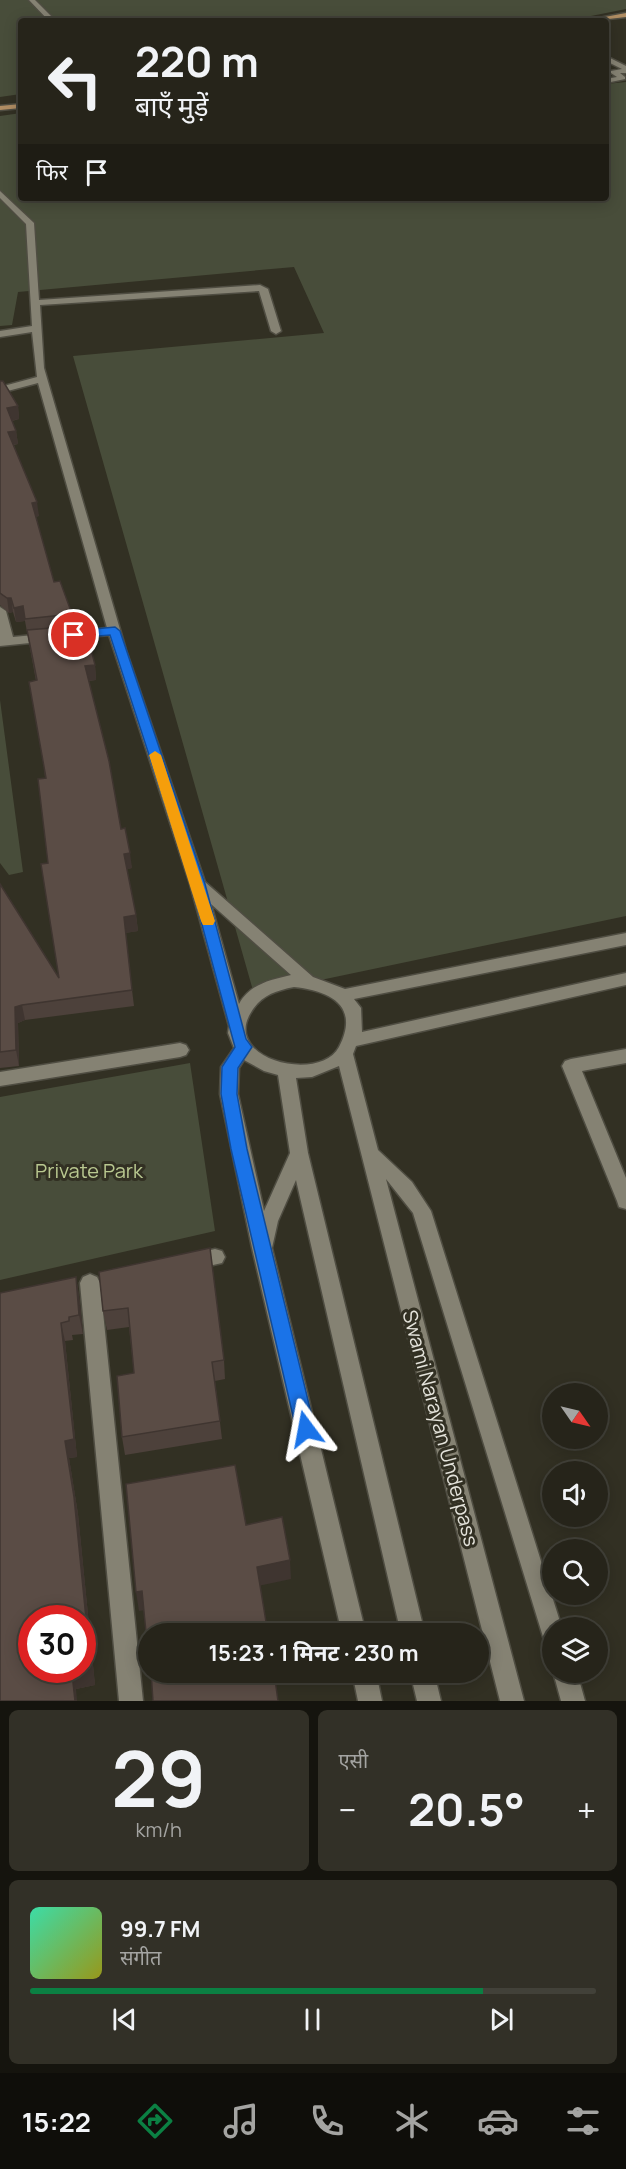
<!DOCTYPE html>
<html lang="hi">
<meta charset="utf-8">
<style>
body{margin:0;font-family:Manrope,"Noto Sans Devanagari",sans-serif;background:#323027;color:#f1f3f6;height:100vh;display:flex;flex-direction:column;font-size:22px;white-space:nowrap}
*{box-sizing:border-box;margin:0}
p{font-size:20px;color:#a4a4a2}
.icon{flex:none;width:33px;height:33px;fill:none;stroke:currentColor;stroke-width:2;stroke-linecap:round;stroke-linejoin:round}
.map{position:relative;height:1701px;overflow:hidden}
.sheet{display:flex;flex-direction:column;gap:9px;padding:9px;background:#15140e;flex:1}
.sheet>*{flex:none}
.top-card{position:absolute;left:18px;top:18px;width:591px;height:183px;border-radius:6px;box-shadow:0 3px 15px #0003,0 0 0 2px #424139;background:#26241a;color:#f1f3f6;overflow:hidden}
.needle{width:39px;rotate:124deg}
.fabs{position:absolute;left:542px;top:1383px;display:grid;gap:12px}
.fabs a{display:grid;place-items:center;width:66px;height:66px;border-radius:50%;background:#26241a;box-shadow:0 3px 15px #0003,0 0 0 2px #424139;font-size:30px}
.speed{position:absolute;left:18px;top:1605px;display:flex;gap:12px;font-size:30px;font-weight:700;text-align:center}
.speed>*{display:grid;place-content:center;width:78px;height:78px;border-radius:50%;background:#26241a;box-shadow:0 3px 15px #0003,0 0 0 2px #424139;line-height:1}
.speed .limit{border:9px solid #d22;background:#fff;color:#111}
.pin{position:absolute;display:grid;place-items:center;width:51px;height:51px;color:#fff;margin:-26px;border:3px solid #fff;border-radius:50%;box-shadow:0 2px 6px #0007}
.me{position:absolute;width:66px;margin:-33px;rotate:347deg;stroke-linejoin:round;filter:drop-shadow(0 0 4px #0008)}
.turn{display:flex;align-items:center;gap:21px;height:126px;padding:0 18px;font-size:27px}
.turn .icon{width:78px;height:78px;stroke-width:2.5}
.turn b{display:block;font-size:42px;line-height:51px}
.then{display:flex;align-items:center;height:57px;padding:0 18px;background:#0003;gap:12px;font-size:22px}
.big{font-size:45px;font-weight:700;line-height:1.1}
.sheet .card{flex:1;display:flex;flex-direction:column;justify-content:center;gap:9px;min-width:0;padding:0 21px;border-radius:9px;background:#323027}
.sheet .dial{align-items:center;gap:0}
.dial b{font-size:78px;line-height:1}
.song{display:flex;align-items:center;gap:18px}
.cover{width:72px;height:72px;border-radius:9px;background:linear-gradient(135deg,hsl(160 70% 55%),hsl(60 70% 35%))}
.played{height:6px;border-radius:3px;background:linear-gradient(90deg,#0b8043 80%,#424139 80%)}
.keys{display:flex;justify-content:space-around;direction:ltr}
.heat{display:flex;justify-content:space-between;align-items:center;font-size:33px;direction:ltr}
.sheet .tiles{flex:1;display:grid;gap:9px;grid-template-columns:1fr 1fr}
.card:last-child{grid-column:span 2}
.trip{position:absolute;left:138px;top:1623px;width:351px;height:60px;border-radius:30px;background:#26241a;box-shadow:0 3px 15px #0003,0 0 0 2px #424139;font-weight:700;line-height:60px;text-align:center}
.tab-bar{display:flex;height:96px;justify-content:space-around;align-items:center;background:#0f0e0a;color:#a4a4a2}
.tab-bar .icon{width:42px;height:42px}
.tab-bar .current{color:#0b8043}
.tab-bar b{font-size:27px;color:#f1f3f6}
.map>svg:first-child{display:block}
.green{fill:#484d3a}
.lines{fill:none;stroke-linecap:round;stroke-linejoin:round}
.minor-casing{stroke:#4f4d42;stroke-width:3}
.major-casing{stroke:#4f4d42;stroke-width:3}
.minor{fill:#858273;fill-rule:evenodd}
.major{fill:#b08d63;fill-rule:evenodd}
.wall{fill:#4d413b}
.shaded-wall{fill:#3f3530}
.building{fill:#5a4c45;stroke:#3f3530;stroke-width:1.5;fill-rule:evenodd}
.route{fill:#1a73e8;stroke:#114b97;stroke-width:1.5}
.slow{fill:#f59e0b}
.labels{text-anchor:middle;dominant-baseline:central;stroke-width:6;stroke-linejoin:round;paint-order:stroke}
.near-park-label{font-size:20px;fill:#b9c890;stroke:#323023}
.near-street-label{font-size:20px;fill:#e4e3db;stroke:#323023}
</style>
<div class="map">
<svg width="626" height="1701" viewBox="0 0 626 1701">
<rect width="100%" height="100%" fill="#323023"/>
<path class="green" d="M 0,0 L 626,0 L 626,9 L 566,21 L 21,21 L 21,94 L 0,97 Z
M 626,82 L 626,916 L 254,994 L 73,356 L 324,333 L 294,267 L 18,292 L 12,325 L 0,326 L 0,116 L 21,113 L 21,198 L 606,198 L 606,84 Z
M 0,700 L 23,872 L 9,875 L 0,863 Z
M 190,1063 L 215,1231 L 0,1280 L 0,1097 Z"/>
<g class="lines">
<g class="minor-casing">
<path id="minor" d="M 29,0 L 35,0 L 56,21 L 49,21 Z
M 606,56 L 626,66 L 626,73 L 620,73 L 625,77 L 625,79 L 606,83 L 606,79 L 617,77 L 611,73 L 611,71 L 622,69 L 606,61 Z
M 0,191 L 34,223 L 39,300 L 260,285 L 268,289 L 281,331 L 276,334 L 271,331 L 259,291 L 40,305 L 44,368 L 126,650 L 205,882 L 313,977 L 345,989 L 626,933 L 626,945 L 354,999 L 361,1008 L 362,1032 L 626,973 L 626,985 L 356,1046 L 353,1054 L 378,1150 L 412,1182 L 431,1211 L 562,1628 L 552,1628 L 552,1644 L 544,1640 L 413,1213 L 386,1179 L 524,1701 L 500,1701 L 339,1066 L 312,1077 L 296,1078 L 308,1153 L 425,1634 L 401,1634 L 296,1180 L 278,1221 L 272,1248 L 366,1634 L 342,1634 L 252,1248 L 220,1094 L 221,1067 L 234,1048 L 228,1033 L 229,1026 L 190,884 L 109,635 L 0,646 L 0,607 L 6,611 L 13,637 L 107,628 L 38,383 L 0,393 L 0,387 L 37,377 L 32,332 L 0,337 L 0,331 L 32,326 L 26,224 L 0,198 ZM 211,904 L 291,975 C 270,980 250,984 239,1004 ZM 294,987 C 331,991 360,1006 339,1047 C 320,1083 224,1060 250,1014 C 260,996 274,991 294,987 ZM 244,1060 L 264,1071 L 278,1075 L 290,1153 L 264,1211 L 238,1094 L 239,1068 Z
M 180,1043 L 186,1045 L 189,1050 L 186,1055 L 180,1057 L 0,1086 L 0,1072 Z
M 626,1049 L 626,1063 L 582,1071 L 626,1178 L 626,1209 L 619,1207 L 617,1201 L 562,1066 L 565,1061 L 571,1059 Z
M 215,1249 L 222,1251 L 225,1257 L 222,1263 L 191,1270 L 184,1268 L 181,1262 L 184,1256 Z
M 90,1274 L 97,1277 L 100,1283 L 143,1701 L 119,1701 L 80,1283 L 83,1277 Z
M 352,1672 L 376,1672 L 382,1701 L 358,1701 Z
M 410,1672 L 434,1672 L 441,1701 L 417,1701 Z
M 553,1672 L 577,1672 L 585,1701 L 561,1701 Z"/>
</g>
<g class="major-casing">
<path id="major" d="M 626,13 L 626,17 L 591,21 L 594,19 Z
M 21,104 L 21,108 L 0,110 L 0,106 Z"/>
</g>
<use href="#minor" class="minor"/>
<use href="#major" class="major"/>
</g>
<path class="wall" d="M 0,381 L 18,406 L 19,419 L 12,421 L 16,431 L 18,444 L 14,445 L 39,516 L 35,517 L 54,582 L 72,614 L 74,626 L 95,665 L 96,680 L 89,681 L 121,829 L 132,868 L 127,869 L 136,915 L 138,931 L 125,933 L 134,1006 L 25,1020 L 18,1023 L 19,1066 L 0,1068 L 0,884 L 59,978 L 48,863 L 45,778 L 36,681 L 25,621 L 16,622 L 13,612 L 9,613 L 0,605 Z
M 99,1272 L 224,1360 L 225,1379 L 215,1381 L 222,1439 L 125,1455 L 122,1437 L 134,1373 L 129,1327 L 107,1330 L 103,1311 Z
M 76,1277 L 79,1296 L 83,1334 L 72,1335 L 73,1340 L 65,1341 L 77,1457 L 69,1458 L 78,1514 L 95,1685 L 76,1689 L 0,1293 Z"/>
<path class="shaded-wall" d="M 18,406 L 19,419 L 9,421 L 7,408 Z
M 16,431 L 18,444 L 10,445 L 8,432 Z
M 37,502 L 39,516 L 33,517 L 32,503 Z
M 7,598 L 11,598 L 13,612 L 9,613 Z
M 23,606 L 25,621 L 16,622 L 14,608 Z
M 95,665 L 96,680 L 87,681 L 85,666 Z
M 130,853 L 132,868 L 125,870 L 124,854 Z
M 136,915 L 138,931 L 125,933 L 124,917 Z
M 22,1005 L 25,1020 L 18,1023 L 19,1066 L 16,1050 L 15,1007 Z
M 76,1277 L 79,1296 L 83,1334 L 79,1315 Z
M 61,1323 L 65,1341 L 77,1457 L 69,1458 L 78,1514 L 95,1685 L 76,1689 L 77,1701 L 75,1701 L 72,1673 Z
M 290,1560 L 291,1579 L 258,1586 L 257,1567 Z
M 142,1591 L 145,1610 L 139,1611 L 136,1592 Z"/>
<path class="building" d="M 0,381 L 3,381 L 18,406 L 7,408 L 16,431 L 8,432 L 37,502 L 32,503 L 54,582 L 60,581 L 72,614 L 25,619 L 23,606 L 14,608 L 11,598 L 7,598 L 0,593 Z
M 76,626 L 78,630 L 86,629 L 95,665 L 85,666 L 109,761 L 121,829 L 125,828 L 130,853 L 124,854 L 136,915 L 124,917 L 132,990 L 22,1005 L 15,1007 L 16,1050 L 0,1052 L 0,884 L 59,978 L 41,864 L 48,863 L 38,779 L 46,778 L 29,682 L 37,680 L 27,630 Z
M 210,1248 L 224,1360 L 212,1362 L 220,1421 L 122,1437 L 117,1376 L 134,1373 L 128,1308 L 103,1311 L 99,1272 Z
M 76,1277 L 79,1315 L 69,1317 L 69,1321 L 61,1323 L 74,1439 L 65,1441 L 74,1497 L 91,1669 L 72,1673 L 75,1701 L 0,1701 L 0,1293 ZM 32,1618 L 82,1618 L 82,1670 L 32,1670 Z
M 235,1465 L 246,1525 L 282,1517 L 290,1560 L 257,1567 L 268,1634 L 148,1634 L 148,1653 L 142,1591 L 136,1592 L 126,1484 Z
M 151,1672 L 274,1672 L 278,1701 L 153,1701 Z"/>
<path class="route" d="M 115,627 L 120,631 L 205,884 L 246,1039 L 252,1047 L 238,1068 L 237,1094 L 247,1149 L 315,1429 L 312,1436 L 306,1438 L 299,1436 L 296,1429 L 231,1149 L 221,1094 L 222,1067 L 235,1047 L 191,884 L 110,635 L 74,638 L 68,635 L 74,631 Z"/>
<path class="slow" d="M 155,751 L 161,755 L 215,921 L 213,925 L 203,925 L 201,921 L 149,755 Z"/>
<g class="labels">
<g class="near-park-label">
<text x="89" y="1170">Private Park</text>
</g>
<g class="near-street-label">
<text transform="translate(441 1428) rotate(75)">Swami Narayan Underpass</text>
</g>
</g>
</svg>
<div class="fabs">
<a><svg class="needle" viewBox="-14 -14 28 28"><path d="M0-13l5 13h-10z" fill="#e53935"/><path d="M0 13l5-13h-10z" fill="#a4a4a2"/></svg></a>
<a><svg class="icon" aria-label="sound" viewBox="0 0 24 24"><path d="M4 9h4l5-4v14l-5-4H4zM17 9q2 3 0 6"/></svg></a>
<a><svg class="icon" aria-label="search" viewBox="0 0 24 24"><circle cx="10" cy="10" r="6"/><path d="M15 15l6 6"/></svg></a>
<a><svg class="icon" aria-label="layers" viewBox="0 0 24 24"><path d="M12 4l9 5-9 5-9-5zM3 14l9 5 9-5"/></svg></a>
</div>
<div class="speed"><div class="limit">30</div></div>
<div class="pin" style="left:74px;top:635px;background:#d93025"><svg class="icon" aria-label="arrive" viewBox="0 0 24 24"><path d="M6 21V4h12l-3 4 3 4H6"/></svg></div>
<svg class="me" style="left:306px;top:1429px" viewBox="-20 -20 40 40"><path d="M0-17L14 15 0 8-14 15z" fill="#1a73e8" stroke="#fff" stroke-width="4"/></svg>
<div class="trip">15:23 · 1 मिनट · 230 m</div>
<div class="top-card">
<div class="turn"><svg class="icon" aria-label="left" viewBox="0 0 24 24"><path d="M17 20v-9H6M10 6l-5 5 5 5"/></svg><div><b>220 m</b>बाएँ मुड़ें</div></div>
<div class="then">फिर<svg class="icon" aria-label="arrive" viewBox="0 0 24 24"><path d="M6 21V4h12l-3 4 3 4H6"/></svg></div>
</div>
</div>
<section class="sheet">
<div class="tiles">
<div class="card dial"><b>29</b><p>km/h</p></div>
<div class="card"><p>एसी</p>
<div class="heat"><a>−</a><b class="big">20.5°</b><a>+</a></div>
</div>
<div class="card">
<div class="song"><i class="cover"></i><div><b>99.7 FM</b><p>संगीत</p></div></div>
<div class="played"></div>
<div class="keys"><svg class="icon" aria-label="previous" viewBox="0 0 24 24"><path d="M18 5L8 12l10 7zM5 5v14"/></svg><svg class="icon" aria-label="pause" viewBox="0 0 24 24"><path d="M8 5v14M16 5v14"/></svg><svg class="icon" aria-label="next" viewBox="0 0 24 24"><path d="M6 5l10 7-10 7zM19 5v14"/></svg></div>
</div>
</div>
</section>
<nav class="tab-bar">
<b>15:22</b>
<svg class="icon current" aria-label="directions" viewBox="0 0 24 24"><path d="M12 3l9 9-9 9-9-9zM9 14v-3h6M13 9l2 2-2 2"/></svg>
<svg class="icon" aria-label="music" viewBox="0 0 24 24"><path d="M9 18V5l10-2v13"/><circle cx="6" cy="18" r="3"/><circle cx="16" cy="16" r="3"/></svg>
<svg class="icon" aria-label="phone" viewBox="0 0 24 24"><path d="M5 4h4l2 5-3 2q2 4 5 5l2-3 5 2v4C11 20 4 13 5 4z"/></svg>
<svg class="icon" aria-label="climate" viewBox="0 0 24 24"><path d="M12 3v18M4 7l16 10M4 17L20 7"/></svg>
<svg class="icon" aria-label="car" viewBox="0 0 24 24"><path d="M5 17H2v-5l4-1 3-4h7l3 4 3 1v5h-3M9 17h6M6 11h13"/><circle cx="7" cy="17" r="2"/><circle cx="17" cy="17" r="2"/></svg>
<svg class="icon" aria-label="filters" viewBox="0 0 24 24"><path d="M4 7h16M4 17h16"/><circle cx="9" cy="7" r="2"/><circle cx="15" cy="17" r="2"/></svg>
</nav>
